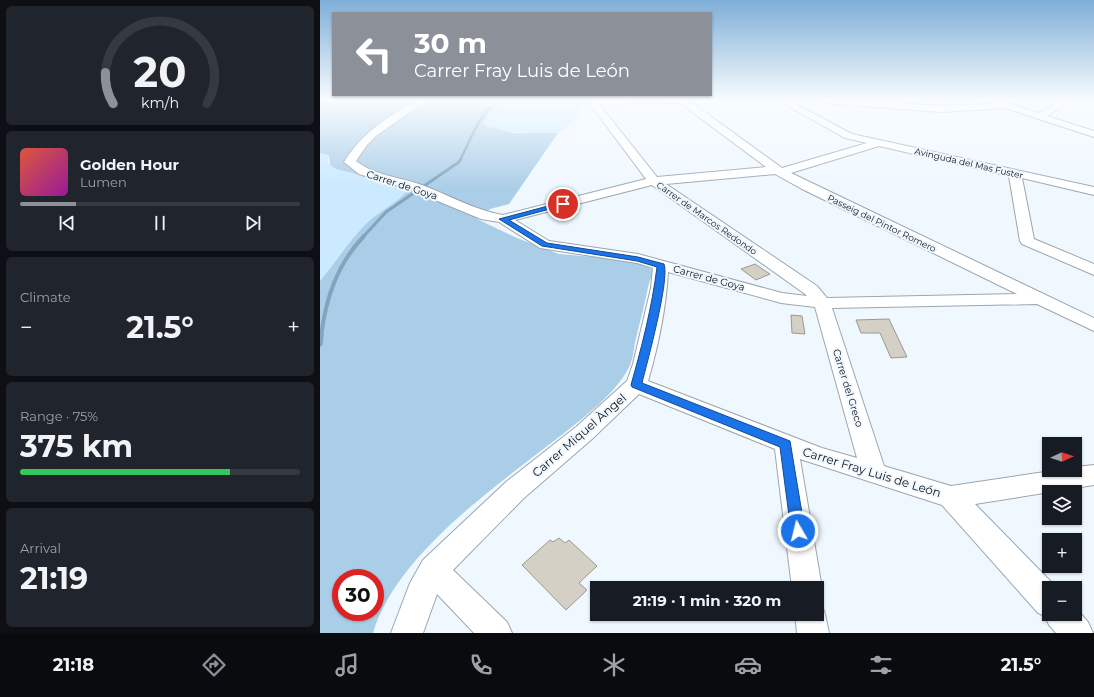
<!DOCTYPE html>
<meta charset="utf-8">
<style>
body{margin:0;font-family:Montserrat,sans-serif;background:#20242c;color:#f1f3f6;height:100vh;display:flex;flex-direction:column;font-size:15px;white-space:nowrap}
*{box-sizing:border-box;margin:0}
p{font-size:13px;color:#9ea1a6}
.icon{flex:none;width:22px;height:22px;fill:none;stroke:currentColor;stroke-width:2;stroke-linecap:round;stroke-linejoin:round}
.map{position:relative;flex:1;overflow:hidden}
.details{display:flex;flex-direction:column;gap:6px;padding:6px;background:#0d0f14;width:320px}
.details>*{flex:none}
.hud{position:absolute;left:12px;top:12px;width:380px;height:84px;border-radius:0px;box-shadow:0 1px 3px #0004;background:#8c9099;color:#fff;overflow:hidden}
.needle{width:26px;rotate:87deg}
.controls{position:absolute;left:722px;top:437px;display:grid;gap:8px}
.controls a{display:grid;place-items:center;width:40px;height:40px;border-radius:0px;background:#171b24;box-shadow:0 1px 3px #0004;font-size:20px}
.speed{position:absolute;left:12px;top:569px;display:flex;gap:8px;font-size:20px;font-weight:700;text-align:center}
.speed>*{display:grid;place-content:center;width:52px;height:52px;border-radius:50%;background:#171b24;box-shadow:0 1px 3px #0004;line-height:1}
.speed .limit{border:6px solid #d22;background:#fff;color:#111}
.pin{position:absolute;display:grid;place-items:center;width:34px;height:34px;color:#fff;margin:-17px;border:2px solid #fff;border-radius:50%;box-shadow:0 1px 4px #0007}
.me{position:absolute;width:44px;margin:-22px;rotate:352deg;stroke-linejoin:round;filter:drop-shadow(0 0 3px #0008)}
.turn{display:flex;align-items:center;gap:14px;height:84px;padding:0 16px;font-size:18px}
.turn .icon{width:52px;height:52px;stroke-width:2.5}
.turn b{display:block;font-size:28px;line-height:34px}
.big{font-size:30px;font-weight:700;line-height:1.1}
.details .card{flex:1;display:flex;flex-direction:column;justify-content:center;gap:6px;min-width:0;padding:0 14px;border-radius:6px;background:#20242c}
.details .dial{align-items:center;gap:0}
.dial svg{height:104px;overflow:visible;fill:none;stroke:#363941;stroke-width:7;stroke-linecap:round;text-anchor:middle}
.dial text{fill:#f1f3f6;stroke:none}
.song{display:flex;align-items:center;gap:12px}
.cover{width:48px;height:48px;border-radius:6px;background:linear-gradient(135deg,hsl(10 70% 55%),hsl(300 70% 35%))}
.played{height:4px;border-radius:2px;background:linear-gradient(90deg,#8c9099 20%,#363941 20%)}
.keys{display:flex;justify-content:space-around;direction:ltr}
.heat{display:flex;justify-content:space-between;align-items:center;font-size:22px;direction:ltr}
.charge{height:6px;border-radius:3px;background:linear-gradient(90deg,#34c759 75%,#363941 0)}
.trip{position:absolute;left:270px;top:581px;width:234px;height:40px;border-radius:0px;background:#171b24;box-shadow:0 1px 3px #0004;font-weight:700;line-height:40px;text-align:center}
.tabs{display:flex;height:64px;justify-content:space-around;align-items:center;background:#090b0e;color:#9ea1a6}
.tabs .icon{width:28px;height:28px}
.tabs .selected{color:#8c9099}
.tabs b{font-size:18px;color:#f1f3f6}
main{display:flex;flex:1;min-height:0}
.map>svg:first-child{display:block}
.green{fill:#cbe9ff}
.forest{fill:#abcee8;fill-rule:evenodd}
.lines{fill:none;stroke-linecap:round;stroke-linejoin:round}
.stream-far3{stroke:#82a4bd;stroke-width:2.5}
.stream-far2{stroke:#82a4bd;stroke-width:3}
.stream-far1{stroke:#82a4bd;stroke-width:4}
.stream{stroke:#82a4bd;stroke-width:5.5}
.building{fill:#d4d0c5;stroke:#9c988d}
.minor-casing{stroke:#9ca6ae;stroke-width:2}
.minor{fill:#fff;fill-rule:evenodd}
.route{fill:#1a73e8;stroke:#114b97}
.labels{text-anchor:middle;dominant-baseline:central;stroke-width:4;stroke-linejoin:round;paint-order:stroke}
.far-street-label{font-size:9px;fill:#0f1215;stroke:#f0f8ff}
.street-label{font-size:10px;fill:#0f1215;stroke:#f0f8ff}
.near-street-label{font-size:12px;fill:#0f1215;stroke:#f0f8ff}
</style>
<main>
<section class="details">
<div class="card dial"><svg viewBox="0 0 100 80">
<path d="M14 69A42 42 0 1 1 86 69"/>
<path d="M14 69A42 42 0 0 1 8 45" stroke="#8c9099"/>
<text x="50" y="56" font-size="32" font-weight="700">20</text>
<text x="50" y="72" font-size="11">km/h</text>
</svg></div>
<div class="card">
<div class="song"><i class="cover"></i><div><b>Golden Hour</b><p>Lumen</p></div></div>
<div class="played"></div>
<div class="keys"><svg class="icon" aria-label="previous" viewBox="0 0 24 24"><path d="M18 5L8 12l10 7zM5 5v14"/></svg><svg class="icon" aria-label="pause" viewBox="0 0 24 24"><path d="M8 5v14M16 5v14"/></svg><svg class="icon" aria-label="next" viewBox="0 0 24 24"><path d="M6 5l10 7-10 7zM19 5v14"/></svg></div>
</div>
<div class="card"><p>Climate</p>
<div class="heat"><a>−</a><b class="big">21.5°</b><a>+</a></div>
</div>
<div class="card"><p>Range · 75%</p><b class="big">375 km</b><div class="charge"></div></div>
<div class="card"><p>Arrival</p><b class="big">21:19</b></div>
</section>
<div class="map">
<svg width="774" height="633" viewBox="0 0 774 633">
<rect width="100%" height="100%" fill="#f0f8ff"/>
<path class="green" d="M 186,100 L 267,100 C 260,112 252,126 239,132 C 229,137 176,131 165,126 L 162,123 L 173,109 Z
M 0,153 L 9,155 L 8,163 L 16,169 L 72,183 L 88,190 C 78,203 58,212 45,225 C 28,242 16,262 0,281 Z"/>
<path class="forest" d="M 0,100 L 186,100 L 173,109 L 163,123 L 165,126 L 194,133 L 238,133 L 189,204 L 170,209 L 157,219 L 197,238 L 239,254 L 310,260 L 334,270 L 329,283 C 325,302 320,322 315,342 C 314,349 313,358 310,365 C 299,391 264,417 243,434 C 180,483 76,554 53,633 L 0,633 L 0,281 C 16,262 28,242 45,225 C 57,212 78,203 88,190 L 72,183 L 16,169 L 10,165 L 9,155 L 0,153 ZM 21,578 L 55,578 L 55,612 L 21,612 Z"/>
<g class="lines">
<path class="stream-far3" d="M 140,160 C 152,138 158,114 180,100"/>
<path class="stream-far2" d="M 43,237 L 66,212 L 139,162 L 141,159"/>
<path class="stream-far1" d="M 1,336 C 6,298 17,264 44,236"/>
<path class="stream" d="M 0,344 L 1,335"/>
</g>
<path class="building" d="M 435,264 L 450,274 L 436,280 L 421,269 Z
M 471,315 L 482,316 L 485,334 L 472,333 Z
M 569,319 L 587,357 L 571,358 L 560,333 L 541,333 L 536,320 Z
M 239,538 L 245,543 L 249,540 L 277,566 L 259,583 L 267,590 L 246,610 L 202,565 L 230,540 L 233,542 Z"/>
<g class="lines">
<g class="minor-casing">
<path id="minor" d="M 97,100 L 107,100 L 56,136 L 47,145 L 36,161 C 54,175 78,177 99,184 C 127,194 154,210 183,215 L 326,179 L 267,100 L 374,100 L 371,102 L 462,168 L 547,143 L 525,138 L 457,100 L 468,100 L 532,134 L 774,187 L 774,195 L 702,178 L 714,239 L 774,264 L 774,275 L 702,244 L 700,241 L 689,176 L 559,146 L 471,173 L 774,318 L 774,331 L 717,304 L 512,308 L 564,466 L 631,486 L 738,470 L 755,470 L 755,467 L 774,465 L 774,485 L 655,504 L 737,588 L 729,588 L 729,614 L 755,614 L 755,607 L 768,622 L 773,633 L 736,633 L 729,625 L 725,616 L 718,613 L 622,505 L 480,459 L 502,588 L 497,599 L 497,588 L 472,588 L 455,449 L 319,394 L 272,439 L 204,498 L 133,570 L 187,622 L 192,633 L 154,633 L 117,594 L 103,633 L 71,633 L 90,583 L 103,560 L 186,482 L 256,427 L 307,381 L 313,364 L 331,288 L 333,268 L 317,263 L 220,248 L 179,222 L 161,219 L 91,190 L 39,174 L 24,162 C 42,133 68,116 97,100 ZM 360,103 L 446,167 L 337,177 L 279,104 ZM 455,174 L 482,189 L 697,294 L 507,298 L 497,286 L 346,184 ZM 332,185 L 485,294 L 487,296 L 462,293 L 318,254 L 229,241 L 195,220 ZM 348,272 L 461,303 L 495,307 L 537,458 L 502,448 L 328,381 C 338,347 346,308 348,272 Z
M 498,100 L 537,100 L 621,106 L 672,104 L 669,103 L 668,100 L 678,100 L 718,113 L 743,100 L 753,100 L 727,116 L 774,131 L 774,137 L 685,108 L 621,112 L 502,103 Z
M 767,100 L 774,100 L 774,104 Z
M 497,601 L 501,603 L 505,614 L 509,633 L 477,633 L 475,614 L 497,614 Z"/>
</g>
<use href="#minor" class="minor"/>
</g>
<linearGradient id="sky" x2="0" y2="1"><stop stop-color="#7faed7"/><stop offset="0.53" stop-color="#f8fcff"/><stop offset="1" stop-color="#f8fcff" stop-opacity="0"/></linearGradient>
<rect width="774" height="189" fill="url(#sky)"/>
<path class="route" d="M 243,202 L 246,204 L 245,205 L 189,220 L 227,243 L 318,257 L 344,264 C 350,279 327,363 322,383 L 470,441 L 485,531 L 483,535 L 478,537 L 473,535 L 471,531 L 460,447 L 312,387 L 311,385 C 322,346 332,307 337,267 L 317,261 L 222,246 L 179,219 Z"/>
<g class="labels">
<g class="far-street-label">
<text transform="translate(649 163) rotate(13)">Avinguda del Mas Fuster</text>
<text transform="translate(387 218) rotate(35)">Carrer de Marcos Redondo</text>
<text transform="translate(562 223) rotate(26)">Passeig del Pintor Romero</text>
</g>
<g class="street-label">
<text transform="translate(82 185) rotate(18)">Carrer de Goya</text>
<text transform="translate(389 278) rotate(15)">Carrer de Goya</text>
<text transform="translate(528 388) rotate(73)">Carrer del Greco</text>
</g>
<g class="near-street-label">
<text transform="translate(259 435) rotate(-41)">Carrer Miquel Àngel</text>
<text transform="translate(552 472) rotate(17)">Carrer Fray Luis de León</text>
</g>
</g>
</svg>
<div class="controls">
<a><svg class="needle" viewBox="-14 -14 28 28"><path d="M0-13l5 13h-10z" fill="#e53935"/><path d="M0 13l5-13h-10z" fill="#9ea1a6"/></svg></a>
<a><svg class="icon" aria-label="layers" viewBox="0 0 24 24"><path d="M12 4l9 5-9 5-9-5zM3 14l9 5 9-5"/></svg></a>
<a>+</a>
<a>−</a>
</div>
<div class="speed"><div class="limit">30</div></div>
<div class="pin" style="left:243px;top:204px;background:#d93025"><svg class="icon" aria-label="arrive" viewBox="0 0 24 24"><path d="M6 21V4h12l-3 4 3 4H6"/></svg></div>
<svg class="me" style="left:478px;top:531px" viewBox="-20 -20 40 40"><circle r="17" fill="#1a73e8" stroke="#fff" stroke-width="3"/><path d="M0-11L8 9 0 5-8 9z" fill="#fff"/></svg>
<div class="trip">21:19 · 1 min · 320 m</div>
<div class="hud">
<div class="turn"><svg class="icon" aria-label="left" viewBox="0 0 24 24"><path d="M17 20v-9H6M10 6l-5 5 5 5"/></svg><div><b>30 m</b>Carrer Fray Luis de León</div></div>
</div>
</div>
</main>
<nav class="tabs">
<b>21:18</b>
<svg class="icon selected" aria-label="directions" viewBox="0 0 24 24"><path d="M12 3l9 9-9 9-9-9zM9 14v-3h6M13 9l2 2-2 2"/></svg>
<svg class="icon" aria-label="music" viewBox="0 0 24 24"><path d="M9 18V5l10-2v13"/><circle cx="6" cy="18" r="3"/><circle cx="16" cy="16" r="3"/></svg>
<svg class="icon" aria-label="phone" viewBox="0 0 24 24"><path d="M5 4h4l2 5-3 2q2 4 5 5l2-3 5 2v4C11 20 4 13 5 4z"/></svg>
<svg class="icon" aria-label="climate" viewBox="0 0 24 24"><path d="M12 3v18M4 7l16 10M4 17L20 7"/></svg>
<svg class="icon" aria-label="car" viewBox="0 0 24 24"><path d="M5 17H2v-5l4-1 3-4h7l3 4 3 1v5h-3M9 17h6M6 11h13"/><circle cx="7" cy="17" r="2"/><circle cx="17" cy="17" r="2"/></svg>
<svg class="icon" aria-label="filters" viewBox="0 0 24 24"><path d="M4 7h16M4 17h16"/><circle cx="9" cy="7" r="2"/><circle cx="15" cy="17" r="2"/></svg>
<b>21.5°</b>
</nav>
